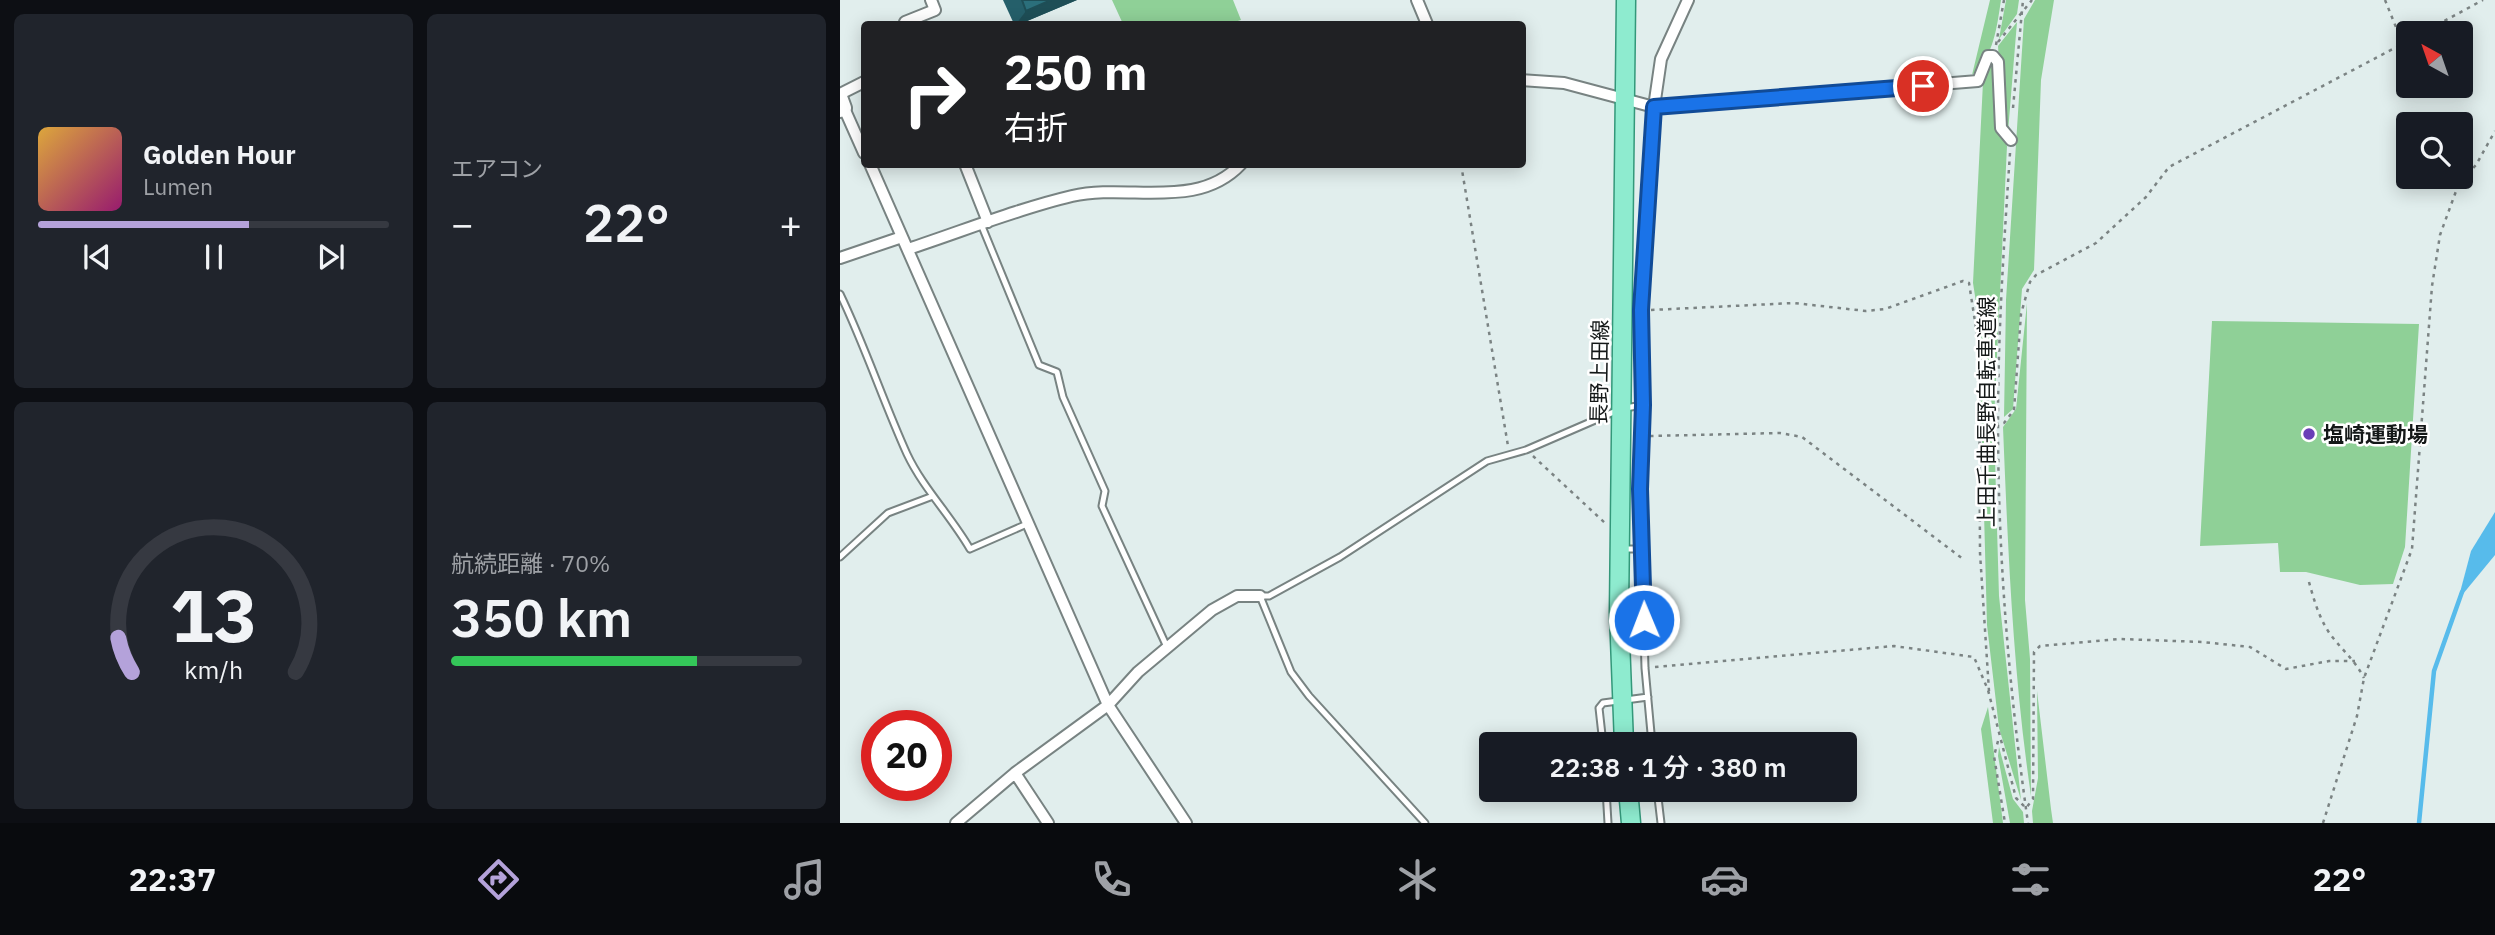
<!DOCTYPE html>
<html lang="ja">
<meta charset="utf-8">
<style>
body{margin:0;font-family:"IBM Plex Sans","Noto Sans JP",sans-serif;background:#20242c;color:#f1f3f6;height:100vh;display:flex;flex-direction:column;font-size:26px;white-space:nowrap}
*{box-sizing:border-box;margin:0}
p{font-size:23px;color:#9ea1a6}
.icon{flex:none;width:38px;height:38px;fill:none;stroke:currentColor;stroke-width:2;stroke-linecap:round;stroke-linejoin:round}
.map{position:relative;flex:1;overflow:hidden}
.sheet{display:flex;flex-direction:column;gap:14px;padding:14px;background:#0d0f14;width:840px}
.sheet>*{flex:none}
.top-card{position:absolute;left:21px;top:21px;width:665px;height:147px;border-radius:7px;box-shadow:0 4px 18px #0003;background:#202124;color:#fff;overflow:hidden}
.needle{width:46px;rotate:320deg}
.fabs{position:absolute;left:1556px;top:21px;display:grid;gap:14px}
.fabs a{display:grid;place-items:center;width:77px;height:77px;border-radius:7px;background:#171b24;box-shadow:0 4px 18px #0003;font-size:35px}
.speed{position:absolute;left:21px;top:710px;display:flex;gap:14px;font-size:35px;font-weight:700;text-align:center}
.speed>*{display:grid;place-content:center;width:91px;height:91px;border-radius:50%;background:#171b24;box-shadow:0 4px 18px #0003;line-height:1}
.speed .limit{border:10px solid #d22;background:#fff;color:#111}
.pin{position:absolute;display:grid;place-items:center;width:60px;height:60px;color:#fff;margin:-30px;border:4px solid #fff;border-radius:50%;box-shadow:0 2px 7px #0007}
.me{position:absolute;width:77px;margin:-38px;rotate:359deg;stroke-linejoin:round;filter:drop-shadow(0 0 5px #0008)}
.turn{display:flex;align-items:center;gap:24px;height:147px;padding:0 28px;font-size:32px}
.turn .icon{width:91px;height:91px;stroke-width:2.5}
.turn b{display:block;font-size:49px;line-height:60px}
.big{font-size:52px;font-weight:600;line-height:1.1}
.sheet .widget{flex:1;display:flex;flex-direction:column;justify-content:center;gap:10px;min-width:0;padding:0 24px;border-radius:10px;background:#20242c}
.sheet .dial{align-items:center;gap:0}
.dial svg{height:182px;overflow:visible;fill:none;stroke:#363941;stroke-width:7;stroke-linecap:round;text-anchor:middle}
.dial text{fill:#f1f3f6;stroke:none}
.song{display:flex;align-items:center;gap:21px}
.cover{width:84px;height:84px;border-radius:10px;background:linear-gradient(135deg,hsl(40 70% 55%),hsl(320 70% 35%))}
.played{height:7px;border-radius:4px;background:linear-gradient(90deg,#b4a2da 60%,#363941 60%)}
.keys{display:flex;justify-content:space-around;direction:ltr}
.heat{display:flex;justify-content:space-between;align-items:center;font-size:38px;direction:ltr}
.charge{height:10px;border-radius:5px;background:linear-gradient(90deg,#34c759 70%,#363941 0)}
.sheet .tiles{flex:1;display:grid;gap:14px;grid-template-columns:repeat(2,1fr)}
.trip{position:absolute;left:639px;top:732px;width:378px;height:70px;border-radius:7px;background:#171b24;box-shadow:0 4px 18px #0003;font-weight:600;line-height:70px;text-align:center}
.dock{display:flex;height:112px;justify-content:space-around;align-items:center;background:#090b0e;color:#9ea1a6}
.dock .icon{width:49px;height:49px}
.dock .current{color:#b4a2da}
.dock b{font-size:32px;color:#f1f3f6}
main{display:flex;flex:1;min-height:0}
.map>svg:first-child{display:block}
.green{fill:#8fd097}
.water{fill:#57bbeb}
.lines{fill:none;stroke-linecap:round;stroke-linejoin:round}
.stream{stroke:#57bbeb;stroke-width:4.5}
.service-casing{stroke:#788382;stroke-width:9}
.minor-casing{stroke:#788382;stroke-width:14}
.tertiary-casing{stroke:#788382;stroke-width:18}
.primary-casing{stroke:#33987a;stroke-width:21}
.path{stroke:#7b8383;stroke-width:2.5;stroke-dasharray:3.5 5;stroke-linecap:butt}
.service{stroke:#fff;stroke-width:5}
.minor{stroke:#fff;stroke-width:10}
.tertiary{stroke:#fff;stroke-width:14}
.primary{stroke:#8eebcf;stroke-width:18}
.wall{fill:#255f6a}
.shaded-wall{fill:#1e4e56}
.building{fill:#2b6f7b;stroke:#1e4e56;stroke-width:2}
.route-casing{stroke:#114b97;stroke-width:18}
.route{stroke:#1a73e8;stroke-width:12}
.poi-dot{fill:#6a3fb7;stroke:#fff;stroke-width:2.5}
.labels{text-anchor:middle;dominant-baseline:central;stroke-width:5;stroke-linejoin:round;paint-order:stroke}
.street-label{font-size:21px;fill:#141818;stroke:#fff}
.poi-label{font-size:21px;font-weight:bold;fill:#141818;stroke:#fff;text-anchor:start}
</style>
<main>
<section class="sheet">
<div class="tiles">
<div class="widget">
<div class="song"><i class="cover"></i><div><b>Golden Hour</b><p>Lumen</p></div></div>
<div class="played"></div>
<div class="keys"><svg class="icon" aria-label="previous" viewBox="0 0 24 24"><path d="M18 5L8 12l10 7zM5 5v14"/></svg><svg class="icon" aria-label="pause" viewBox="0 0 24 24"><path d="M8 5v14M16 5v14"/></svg><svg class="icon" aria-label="next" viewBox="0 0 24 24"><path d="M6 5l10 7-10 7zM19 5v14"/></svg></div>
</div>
<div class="widget"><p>エアコン</p>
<div class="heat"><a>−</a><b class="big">22°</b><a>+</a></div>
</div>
<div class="widget dial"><svg viewBox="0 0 100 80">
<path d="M14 69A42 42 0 1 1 86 69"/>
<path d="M14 69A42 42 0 0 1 8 54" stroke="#b4a2da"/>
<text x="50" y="56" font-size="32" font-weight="700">13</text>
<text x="50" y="72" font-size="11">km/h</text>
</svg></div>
<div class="widget"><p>航続距離 · 70%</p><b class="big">350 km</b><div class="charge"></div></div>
</div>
</section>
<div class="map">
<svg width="1655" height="823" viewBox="0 0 1655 823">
<rect width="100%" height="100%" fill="#e1eeed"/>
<path class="green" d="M 272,0 L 393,0 L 401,20 L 388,24 L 283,24 Z
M 1150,0 L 1161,0 C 1157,26 1154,57 1132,75 Z
M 1166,0 L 1179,0 L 1177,14 L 1159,39 Z
M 1195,0 L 1214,0 L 1201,80 L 1194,270 L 1182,289 L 1173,409 L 1164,417 L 1166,300 L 1184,19 Z
M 1177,22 L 1168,132 L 1163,126 L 1158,46 Z
M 1153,61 L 1157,128 L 1167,146 L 1154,419 L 1133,283 L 1143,82 L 1148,62 Z
M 1187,303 L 1185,600 L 1190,659 L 1191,796 C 1173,673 1168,551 1163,427 L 1176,409 Z
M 1372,321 L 1579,324 L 1565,547 L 1553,584 L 1520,585 L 1466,572 L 1440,572 L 1438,543 L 1360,546 Z
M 1140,363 L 1154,425 L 1159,596 L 1181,800 L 1159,728 L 1147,625 Z
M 1197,691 L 1211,809 L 1213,823 L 1193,823 L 1192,811 L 1198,778 Z
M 1148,707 L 1163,823 L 1153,823 L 1141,729 Z
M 1159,747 L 1173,799 L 1183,812 L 1184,823 L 1170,823 L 1158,756 Z"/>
<path class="water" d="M 1655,512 L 1655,555 L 1618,600 L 1631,551 Z"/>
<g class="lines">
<path class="stream" d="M 1579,823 L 1594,671 L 1622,592"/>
<g class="service-casing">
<path id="service" d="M 141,224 L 199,365 L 217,372 L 223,397 L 265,491 L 262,506 L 327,647
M 0,294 C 25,346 43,401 67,454 C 83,488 111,516 130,549 L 187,524
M 785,408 L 803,405
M 784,549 L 802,549
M 0,557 L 48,513 L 93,496
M 763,744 L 759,708 L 763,703 L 808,697
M 812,744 L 805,668 L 800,489 L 803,405 L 801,310 L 814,107
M 766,789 L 768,823
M 817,789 L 821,823
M 585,823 L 469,696 L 451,672 L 420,596 L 429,596 L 500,557 L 647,461 L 686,450 L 776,411"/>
</g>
<g class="minor-casing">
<path id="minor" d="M 577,0 L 587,24
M 66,24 L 65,22 L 95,10 L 91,0
M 682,80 L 724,83 L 814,107 L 1138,81 L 1148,56 L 1153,56 L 1158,62 L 1161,128 L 1171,140
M 0,94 L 24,82
M 814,107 L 821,59 L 848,0
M 4,108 L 24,153
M 30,164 L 268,705 L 346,823
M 125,164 L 148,222
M 68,249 C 123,231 177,209 232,196 C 289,183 357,211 401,164
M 0,258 L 62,237
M 175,773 L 208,823
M 116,823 L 175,773 L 268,705 L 298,672 L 372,610 L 397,596 L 420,596"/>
</g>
<g class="tertiary-casing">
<path id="tertiary" d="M 0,97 L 4,108 L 0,110"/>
</g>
<g class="primary-casing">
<path id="primary" d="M 784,744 L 779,613 L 786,0
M 788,789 L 791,823"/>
</g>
<path class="path" d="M 1545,0 L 1562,42
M 1582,33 L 1643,0
M 1158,42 L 1192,0
M 1156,45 L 1164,0
M 1173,108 L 1183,0
M 1170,153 C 1164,243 1158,332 1158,422 C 1158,557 1169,690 1188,823
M 621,164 L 668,446
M 811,310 L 954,303 L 1026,311 L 1045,309 L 1123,281 L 1129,283 L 1150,418 L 1158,424 L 1164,423 L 1174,410 L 1181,314 L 1190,282 L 1196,275 L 1256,243 L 1306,197 L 1329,167 L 1568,41
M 1139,348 L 1140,553 L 1149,691
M 810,436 L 940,433 L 962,437 L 1123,559
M 693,456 L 765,523
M 1469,582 C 1474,600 1479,618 1490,634 C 1501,649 1515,660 1524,678
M 815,667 L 1054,646 L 1134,657 L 1148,690 L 1176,798 L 1186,808 L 1193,799 L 1194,652 L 1200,646 L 1280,639 L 1362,642 L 1410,647 L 1446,669 L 1489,661 L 1515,661
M 1158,741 L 1154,756 L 1165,823
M 1483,823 L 1517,716 L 1524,678 L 1572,549 L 1592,286 L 1600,235 L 1619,183 L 1636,165 L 1655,131"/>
<use href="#service" class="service"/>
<use href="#minor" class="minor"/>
<use href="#tertiary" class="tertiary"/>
<use href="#primary" class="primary"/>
</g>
<path class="wall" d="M 163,0 L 237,0 L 180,24 L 174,24 Z"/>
<path class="shaded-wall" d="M 211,0 L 237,0 L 180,24 L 176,24 L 186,11 Z"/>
<path class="building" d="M 182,0 L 211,0 L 186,11 Z"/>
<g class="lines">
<g class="route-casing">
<path id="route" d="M 804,620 L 800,489 L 803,405 L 801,310 L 814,107 L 1083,86"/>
</g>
<use href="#route" class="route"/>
</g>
<circle class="poi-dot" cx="1469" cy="434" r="7"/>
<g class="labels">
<g class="street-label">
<text transform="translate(759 372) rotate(-89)">長野上田線</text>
<text transform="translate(1146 412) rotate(-90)">上田千曲長野自転車道線</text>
</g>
<g class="poi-label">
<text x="1483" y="434">塩崎運動場</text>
</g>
</g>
</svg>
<div class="fabs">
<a><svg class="needle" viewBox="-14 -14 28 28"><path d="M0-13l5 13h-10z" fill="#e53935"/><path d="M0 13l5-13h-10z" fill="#9ea1a6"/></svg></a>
<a><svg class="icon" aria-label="search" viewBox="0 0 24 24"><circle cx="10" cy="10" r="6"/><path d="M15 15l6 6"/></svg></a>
</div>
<div class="speed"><div class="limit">20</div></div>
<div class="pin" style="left:1083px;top:86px;background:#d93025"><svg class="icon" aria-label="arrive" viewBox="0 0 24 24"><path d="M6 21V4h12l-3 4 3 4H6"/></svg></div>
<svg class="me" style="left:804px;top:620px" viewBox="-20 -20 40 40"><circle r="17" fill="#1a73e8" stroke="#fff" stroke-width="3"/><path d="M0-11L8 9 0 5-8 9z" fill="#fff"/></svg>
<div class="trip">22:38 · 1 分 · 380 m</div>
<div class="top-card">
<div class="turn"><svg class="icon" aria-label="right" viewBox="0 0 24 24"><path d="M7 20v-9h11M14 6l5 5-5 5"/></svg><div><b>250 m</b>右折</div></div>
</div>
</div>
</main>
<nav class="dock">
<b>22:37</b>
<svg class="icon current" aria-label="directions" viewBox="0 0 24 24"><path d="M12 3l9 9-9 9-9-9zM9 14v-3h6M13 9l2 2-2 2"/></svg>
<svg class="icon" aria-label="music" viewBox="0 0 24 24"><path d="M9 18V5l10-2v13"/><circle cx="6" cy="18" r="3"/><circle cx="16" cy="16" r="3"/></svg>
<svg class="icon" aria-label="phone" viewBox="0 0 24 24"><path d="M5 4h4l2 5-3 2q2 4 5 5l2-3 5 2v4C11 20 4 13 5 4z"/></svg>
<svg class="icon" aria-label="climate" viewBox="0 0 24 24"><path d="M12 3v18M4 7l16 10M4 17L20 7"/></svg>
<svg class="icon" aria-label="car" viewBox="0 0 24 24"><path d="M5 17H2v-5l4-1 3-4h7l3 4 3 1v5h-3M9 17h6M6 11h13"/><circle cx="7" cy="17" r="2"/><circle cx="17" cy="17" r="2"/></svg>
<svg class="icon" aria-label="filters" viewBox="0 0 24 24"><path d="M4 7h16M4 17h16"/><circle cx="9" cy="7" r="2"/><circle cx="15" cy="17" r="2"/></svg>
<b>22°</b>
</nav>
